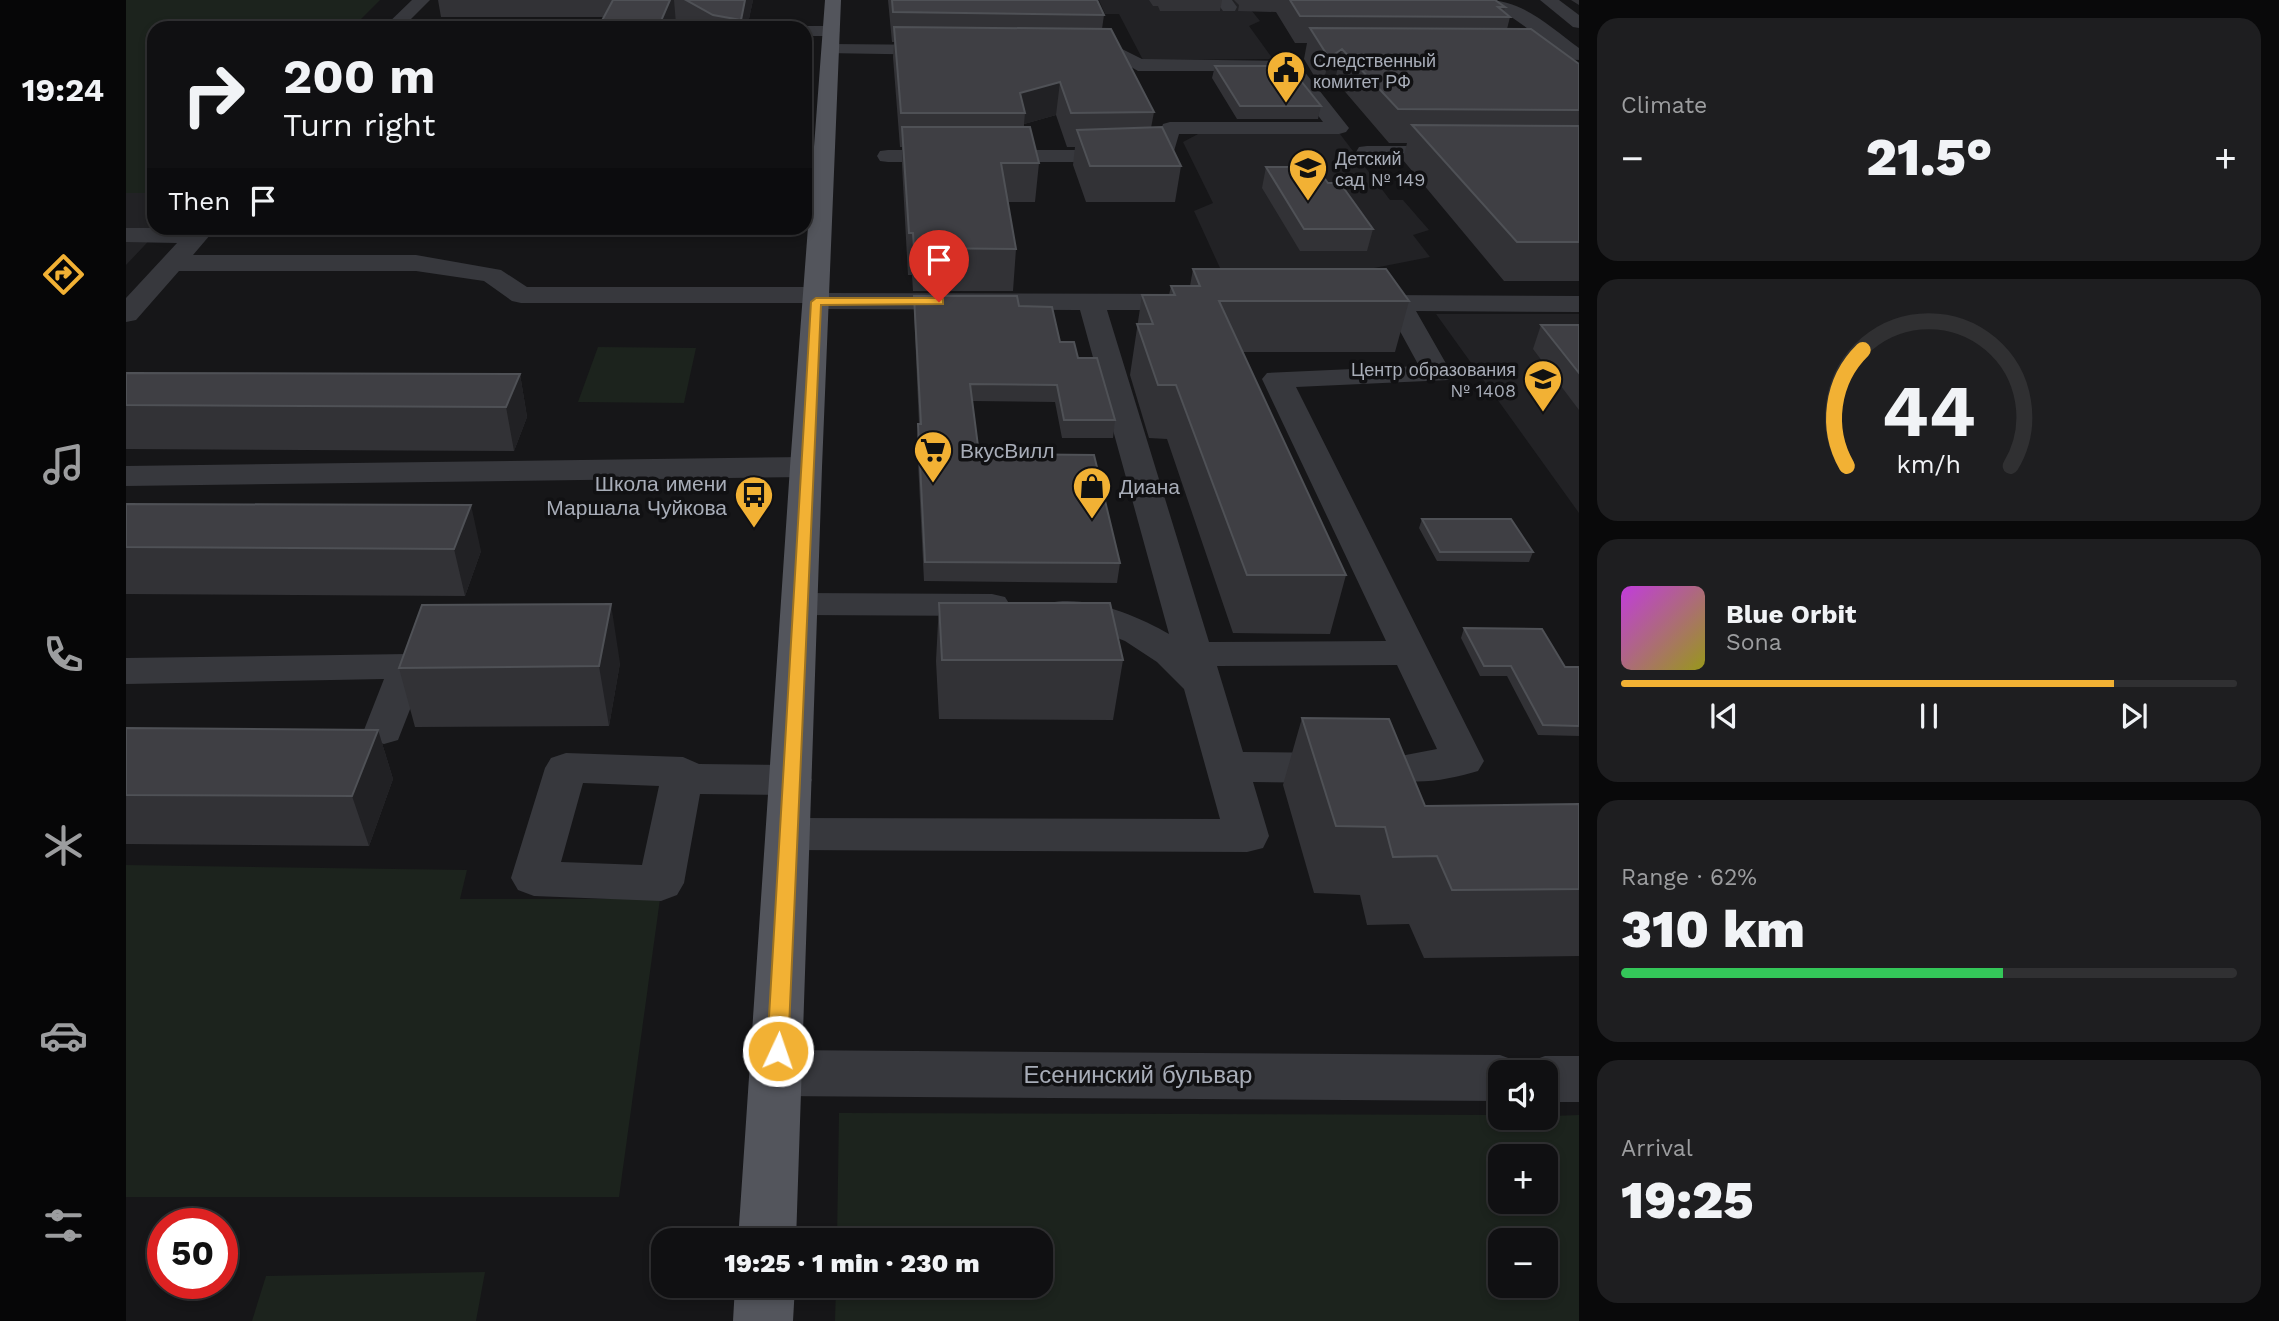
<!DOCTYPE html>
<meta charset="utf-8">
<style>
body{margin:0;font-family:"Work Sans",sans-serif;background:#1e1e20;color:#f1f3f6;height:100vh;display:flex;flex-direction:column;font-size:26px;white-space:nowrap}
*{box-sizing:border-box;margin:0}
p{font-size:23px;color:#9c9d9f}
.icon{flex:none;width:38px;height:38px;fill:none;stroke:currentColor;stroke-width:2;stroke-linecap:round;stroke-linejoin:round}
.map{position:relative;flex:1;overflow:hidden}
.details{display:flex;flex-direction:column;gap:18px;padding:18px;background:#09090a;width:700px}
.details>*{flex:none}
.hud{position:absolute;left:21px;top:21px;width:665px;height:214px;border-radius:21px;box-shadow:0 4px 10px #0003,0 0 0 2px #303032;background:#101012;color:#f1f3f6;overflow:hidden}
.tools{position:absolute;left:1362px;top:1060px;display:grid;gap:14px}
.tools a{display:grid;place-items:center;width:70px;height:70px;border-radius:14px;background:#101012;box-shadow:0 4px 10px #0003,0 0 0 2px #303032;font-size:35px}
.speed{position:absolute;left:21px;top:1208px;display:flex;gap:14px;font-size:35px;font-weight:700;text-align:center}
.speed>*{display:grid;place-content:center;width:91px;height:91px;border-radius:50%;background:#101012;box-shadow:0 4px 10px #0003,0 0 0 2px #303032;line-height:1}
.speed .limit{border:10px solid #d22;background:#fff;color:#111}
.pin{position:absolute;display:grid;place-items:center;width:60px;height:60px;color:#fff;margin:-72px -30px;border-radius:50% 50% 50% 0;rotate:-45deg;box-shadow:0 0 7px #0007}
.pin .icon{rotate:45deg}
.me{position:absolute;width:77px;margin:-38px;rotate:3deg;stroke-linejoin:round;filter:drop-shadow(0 0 5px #0008)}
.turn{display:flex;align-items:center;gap:24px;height:147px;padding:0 21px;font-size:32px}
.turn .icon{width:91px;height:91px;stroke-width:2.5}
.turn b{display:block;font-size:49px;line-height:60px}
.then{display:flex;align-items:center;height:66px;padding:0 21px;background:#0003;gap:14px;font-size:26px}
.big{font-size:52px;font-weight:800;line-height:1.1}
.details .card{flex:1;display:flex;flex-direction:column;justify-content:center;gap:10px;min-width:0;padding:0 24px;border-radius:21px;background:#1e1e20}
.details .dial{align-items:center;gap:0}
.dial svg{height:182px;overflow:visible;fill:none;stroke:#303032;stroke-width:7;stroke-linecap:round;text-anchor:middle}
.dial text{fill:#f1f3f6;stroke:none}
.song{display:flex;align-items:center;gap:21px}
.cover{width:84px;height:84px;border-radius:10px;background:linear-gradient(135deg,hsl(290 70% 55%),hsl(60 70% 35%))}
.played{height:7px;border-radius:4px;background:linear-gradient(90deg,#f2b134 80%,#303032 80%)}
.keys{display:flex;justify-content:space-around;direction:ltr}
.heat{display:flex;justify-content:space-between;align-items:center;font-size:38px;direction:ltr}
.charge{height:10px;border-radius:5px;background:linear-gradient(90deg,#34c759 62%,#303032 0)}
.trip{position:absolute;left:525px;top:1228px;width:402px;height:70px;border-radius:21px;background:#101012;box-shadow:0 4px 10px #0003,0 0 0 2px #303032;font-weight:800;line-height:70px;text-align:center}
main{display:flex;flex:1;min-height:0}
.tab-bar{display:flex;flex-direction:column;width:126px;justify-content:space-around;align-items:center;background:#060607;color:#9c9d9f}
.tab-bar .icon{width:49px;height:49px}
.tab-bar .selected{color:#f2b134}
.tab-bar b{font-size:32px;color:#f1f3f6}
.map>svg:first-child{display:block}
.built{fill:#222225}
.green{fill:#1c231d;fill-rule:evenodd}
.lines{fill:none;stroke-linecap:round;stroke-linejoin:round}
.minor{fill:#37383d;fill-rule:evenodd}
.major{fill:#53555c;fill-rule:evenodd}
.wall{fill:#323236}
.shaded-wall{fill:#212124}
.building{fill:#3f3f44;stroke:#4f5156;stroke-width:2}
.route{fill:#f2b134;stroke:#9d7322;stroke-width:2}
.labels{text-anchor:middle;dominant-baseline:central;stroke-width:7;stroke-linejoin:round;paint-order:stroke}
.far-poi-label{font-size:18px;fill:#a8adb8;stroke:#111113;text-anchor:start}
.poi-label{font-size:21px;fill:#a8adb8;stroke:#111113;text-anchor:start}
.near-street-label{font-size:24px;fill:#a8adb8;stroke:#111113}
</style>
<main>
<nav class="tab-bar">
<b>19:24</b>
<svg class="icon selected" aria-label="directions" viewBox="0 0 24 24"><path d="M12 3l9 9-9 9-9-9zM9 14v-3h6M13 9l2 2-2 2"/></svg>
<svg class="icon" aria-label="music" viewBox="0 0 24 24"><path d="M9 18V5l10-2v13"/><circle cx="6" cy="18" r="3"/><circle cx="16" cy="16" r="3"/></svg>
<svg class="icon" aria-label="phone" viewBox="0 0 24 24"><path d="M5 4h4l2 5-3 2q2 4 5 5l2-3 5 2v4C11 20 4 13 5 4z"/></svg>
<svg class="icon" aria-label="climate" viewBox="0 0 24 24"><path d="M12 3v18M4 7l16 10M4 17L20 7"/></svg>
<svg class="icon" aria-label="car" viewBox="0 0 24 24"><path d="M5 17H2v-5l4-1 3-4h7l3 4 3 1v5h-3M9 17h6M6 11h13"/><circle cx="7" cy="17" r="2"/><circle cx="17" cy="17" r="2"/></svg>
<svg class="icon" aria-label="filters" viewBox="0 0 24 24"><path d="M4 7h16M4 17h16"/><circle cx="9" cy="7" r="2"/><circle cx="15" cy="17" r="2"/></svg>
</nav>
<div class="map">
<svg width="1453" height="1321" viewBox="0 0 1453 1321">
<rect width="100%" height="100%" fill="#161618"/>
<path class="built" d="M 973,0 L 1117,0 L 1134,21 L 1123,26 L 1147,59 L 1017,60 L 993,14 L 979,14 Z
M 1074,133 L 1214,134 L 1264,200 L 1277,200 L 1303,230 L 1287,235 L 1304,257 L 1238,270 L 1094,268 L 1068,211 L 1087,203 L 1057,142 Z
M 0,193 L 28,193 L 28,228 L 35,228 L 0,265 Z
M 1310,314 L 1453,314 L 1453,513 Z"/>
<path class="green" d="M 0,0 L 254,0 L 226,28 L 28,28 L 28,193 L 0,193 Z
M 472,347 L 570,348 L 558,403 L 452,402 Z
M 0,865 L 341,870 L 334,899 L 534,899 L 493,1197 L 0,1197 Z
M 713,1113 L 1374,1115 L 1374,1118 L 1453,1115 L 1453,1321 L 709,1321 L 710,1286 L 915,1286 L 915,1241 L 711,1241 ZM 1374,1157 L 1419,1157 L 1419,1202 L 1374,1202 ZM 1374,1241 L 1419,1241 L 1419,1286 L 1374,1286 Z
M 359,1272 L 350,1321 L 126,1321 L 140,1276 Z"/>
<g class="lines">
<path class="minor" d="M 286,0 L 304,0 L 276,28 L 257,28 Z
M 1089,0 L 1106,0 L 1111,7 L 1109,11 L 1097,11 Z
M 1361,0 C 1397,0 1424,27 1453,48 L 1453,60 L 1376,56 L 1373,52 L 1376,48 L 1382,47 L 1428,47 Z
M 1414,0 L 1433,0 L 1453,15 L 1453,28 L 1447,27 Z
M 679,26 L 705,26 L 714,31 L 705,36 L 679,36 L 679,28 L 672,28 Z
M 705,44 L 818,45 L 827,50 L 818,55 L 699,53 L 696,49 Z
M 948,46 L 992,47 L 1016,59 L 1170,61 L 1223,128 L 1220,132 L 1213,134 L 1053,134 L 1046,158 L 1012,162 L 762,162 L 754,161 L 751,156 L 754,151 L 762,150 L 1012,150 L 1029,148 L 1037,124 L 1044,122 L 1197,122 L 1158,71 L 1012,71 L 988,57 L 942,55 L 939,51 Z
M 1241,146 L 1332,146 L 1340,147 L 1343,152 L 1340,157 L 1332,158 L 1233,157 L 1230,152 L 1233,147 Z
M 0,228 L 90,228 L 67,255 L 290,255 L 375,270 L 401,287 L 690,287 L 699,289 L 702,293 L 1068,294 L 1077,296 L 1081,302 L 1077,308 L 1068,310 L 981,310 L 1083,642 L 1260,641 L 1136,379 L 1141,373 L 1293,366 L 1263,311 L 1242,309 L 1238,303 L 1242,297 L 1251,295 L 1453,296 L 1453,312 L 1290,311 L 1326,374 L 1322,380 L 1170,387 L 1358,761 L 1352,771 C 1325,779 1291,786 1264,778 L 1258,768 L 1264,758 L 1311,749 L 1271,665 L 1091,666 L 1117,752 L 1214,753 L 1229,758 L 1235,768 L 1229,778 L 1214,783 L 1127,782 L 1143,836 L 1137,848 L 1121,852 L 662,850 L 646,846 L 640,834 L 646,822 L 662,818 L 1094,819 L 1058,689 L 1031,662 L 999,641 L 966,628 L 923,619 L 918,611 L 923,603 C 958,594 1013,616 1043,634 L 954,310 L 690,309 L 681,307 L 678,303 L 395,303 L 386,301 L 358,281 L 290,271 L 53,271 L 10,320 L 0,322 L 0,298 L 51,243 L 0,242 Z
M 680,457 L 691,460 L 696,467 L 691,474 L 680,477 L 0,486 L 0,466 Z
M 675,593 L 866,594 L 879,597 L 884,605 L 879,613 L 866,616 L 675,615 L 662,612 L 657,604 L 662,596 Z
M 282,654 L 296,657 L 301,666 L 272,740 L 258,744 L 244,740 L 238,730 L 258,679 L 0,684 L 0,658 Z
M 440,753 L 557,757 L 573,764 L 665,765 L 680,769 L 686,780 L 680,791 L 665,795 L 574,794 L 558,883 L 551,895 L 535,901 L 408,896 L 392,890 L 385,878 L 419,768 L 425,758 ZM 457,783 L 533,786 L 516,865 L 435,862 Z
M 650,1050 L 1374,1055 L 1393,1062 L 1397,1071 L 1400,1063 L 1419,1056 L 1453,1056 L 1453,1102 L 1419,1102 L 1419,1073 L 1374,1073 L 1374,1101 L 650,1096 L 632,1089 L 624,1073 L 632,1057 Z"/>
<path class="major" d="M 699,0 L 715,0 L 696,467 L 670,1241 L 612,1241 L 664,467 Z
M 609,1286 L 669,1286 L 667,1321 L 607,1321 Z"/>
</g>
<path class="wall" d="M 312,0 L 627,0 L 621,28 L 557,28 L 550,24 L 548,28 L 472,28 L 478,17 L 315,17 Z
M 762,0 L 971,0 L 978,15 L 976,29 L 1028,112 L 1025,128 L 1055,166 L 1049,202 L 960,202 L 947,165 L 949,147 L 941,147 L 930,115 L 898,124 L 898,127 L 913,163 L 909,202 L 882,202 L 890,249 L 887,291 L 787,291 L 786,275 L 782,275 L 776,165 L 776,147 L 774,147 L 767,57 L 768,42 L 766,42 Z
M 1023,0 L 1096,0 L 1094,11 L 1034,11 L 1032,6 L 1027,6 Z
M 1108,0 L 1369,0 L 1379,7 L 1378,12 L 1384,17 L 1381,29 L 1453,64 L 1453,281 L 1378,281 L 1277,160 L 1281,143 L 1263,143 L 1209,80 L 1196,89 L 1178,59 L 1181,43 L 1169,43 L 1150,12 L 1112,11 L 1113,5 Z
M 1445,0 L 1453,0 L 1453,5 Z
M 1089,66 L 1195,106 L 1192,119 L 1111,119 L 1086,78 Z
M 1140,167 L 1202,183 L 1247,229 L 1241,251 L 1174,251 L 1136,188 Z
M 1067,269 L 1283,301 L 1269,352 L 1116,352 L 1220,575 L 1204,634 L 1107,633 L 1041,439 L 1023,438 L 1004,375 L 1016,295 L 1043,295 L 1045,286 L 1064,286 Z
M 788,296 L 893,306 L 952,358 L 989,420 L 987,438 L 936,438 L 929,402 L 846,401 L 853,454 L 994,563 L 991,583 L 798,581 L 791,442 L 792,424 L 793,424 L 788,312 Z
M 1415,325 L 1453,325 L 1453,410 L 1407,349 Z
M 0,373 L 394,374 L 401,417 L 388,451 L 0,449 Z
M 0,504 L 355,551 L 339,596 L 0,594 Z
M 1296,519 L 1407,552 L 1403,562 L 1311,561 L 1293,528 Z
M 813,603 L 997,660 L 987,720 L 813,719 L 810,661 Z
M 1338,628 L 1439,667 L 1453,667 L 1453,736 L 1412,735 L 1381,676 L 1354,676 L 1335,638 Z
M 494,663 L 483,726 L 289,727 L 273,668 Z
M 1176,718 L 1299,806 L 1453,804 L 1453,956 L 1298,958 L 1283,924 L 1241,925 L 1234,895 L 1188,893 L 1157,785 Z
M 0,728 L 252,730 L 267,779 L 243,846 L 0,844 Z"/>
<path class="shaded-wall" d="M 544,0 L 548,0 L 550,24 L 548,28 L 532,28 Z
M 619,0 L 627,0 L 621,28 L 615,28 L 615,20 Z
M 1216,49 L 1209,80 L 1196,89 L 1203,58 Z
M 934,82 L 930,115 L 898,124 L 899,113 L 894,93 Z
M 394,374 L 401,417 L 388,451 L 380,407 Z
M 345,505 L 355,551 L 339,596 L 328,549 Z
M 485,604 L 494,663 L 483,726 L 473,666 Z
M 252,730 L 267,779 L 243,846 L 226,796 Z"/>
<path class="building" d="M 487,0 L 544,0 L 532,28 L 472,28 Z
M 560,0 L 619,0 L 615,20 L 587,15 Z
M 766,0 L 971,0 L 978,15 L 767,12 Z
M 1164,0 L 1369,0 L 1379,7 L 1372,7 L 1384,17 L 1174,16 Z
M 768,27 L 985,29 L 1028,112 L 945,113 L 934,82 L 894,93 L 899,113 L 775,113 Z
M 1184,28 L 1405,29 L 1453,64 L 1453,110 L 1272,109 L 1216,49 L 1203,58 Z
M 1089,66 L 1163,66 L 1195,106 L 1114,106 Z
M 1286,125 L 1453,126 L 1453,242 L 1391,242 Z
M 776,127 L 904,127 L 913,163 L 875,163 L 890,249 L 788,248 L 787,233 L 783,233 Z
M 1036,127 L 1055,166 L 964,166 L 951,130 Z
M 1140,167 L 1190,167 L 1202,183 L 1214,183 L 1247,229 L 1178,229 Z
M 1067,269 L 1260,269 L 1283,301 L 1093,301 L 1220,575 L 1121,575 L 1050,385 L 1032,385 L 1011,324 L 1027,324 L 1016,295 L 1049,295 L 1045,286 L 1074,286 Z
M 788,296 L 891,296 L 893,306 L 926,307 L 934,342 L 948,342 L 952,358 L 971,358 L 989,420 L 938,420 L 931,385 L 844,384 L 853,454 L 968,455 L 994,563 L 799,562 L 792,424 L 795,424 Z
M 1415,325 L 1453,325 L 1453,373 Z
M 0,373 L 394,374 L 380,407 L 0,405 Z
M 0,504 L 345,505 L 328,549 L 0,547 Z
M 1296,519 L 1385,519 L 1407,552 L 1314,552 Z
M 813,603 L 984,603 L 997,660 L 816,660 Z
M 485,604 L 473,666 L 273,668 L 296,605 Z
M 1338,628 L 1416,629 L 1439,667 L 1453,667 L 1453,726 L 1417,725 L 1385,666 L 1358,666 Z
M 1176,718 L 1263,719 L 1299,806 L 1453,804 L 1453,889 L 1326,890 L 1311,856 L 1267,857 L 1259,827 L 1210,826 Z
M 0,728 L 252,730 L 226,796 L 0,795 Z"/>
<path class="route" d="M 813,298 L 817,299 L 817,304 L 695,305 L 662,1051 L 659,1057 L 652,1060 L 644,1057 L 641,1051 L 685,302 L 690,298 Z"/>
<defs>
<g id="civic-pin" transform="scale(2.0125)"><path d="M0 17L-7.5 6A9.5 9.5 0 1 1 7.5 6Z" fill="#f2b134" stroke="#111113"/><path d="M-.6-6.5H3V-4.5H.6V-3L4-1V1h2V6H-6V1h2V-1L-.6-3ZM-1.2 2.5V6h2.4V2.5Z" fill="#111"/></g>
<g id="school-pin" transform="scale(2.0125)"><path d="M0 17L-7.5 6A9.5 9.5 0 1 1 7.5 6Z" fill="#f2b134" stroke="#111113"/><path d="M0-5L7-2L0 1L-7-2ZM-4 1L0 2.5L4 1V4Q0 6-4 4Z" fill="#111"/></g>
<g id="supermarket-pin" transform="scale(2.0125)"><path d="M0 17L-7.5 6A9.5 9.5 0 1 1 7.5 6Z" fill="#f2b134" stroke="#111113"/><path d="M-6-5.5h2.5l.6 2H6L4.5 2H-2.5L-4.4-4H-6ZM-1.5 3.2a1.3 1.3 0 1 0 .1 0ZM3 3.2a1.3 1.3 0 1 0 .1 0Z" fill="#111"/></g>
<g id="shop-pin" transform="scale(2.0125)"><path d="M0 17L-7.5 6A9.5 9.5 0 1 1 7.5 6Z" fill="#f2b134" stroke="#111113"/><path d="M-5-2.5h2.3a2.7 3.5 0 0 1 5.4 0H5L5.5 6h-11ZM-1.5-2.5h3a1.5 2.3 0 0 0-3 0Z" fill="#111"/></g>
<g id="bus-pin" transform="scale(2.0125)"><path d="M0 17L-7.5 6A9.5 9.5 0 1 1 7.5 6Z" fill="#f2b134" stroke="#111113"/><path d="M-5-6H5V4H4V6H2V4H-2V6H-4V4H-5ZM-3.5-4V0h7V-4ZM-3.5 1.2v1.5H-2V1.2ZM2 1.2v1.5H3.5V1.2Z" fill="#111"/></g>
</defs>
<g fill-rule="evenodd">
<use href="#civic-pin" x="1160" y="70"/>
<use href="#school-pin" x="1182" y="168"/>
<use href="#school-pin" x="1417" y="379"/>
<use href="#supermarket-pin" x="807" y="450"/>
<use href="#shop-pin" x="966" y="486"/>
<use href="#bus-pin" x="628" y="495"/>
</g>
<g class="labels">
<g class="far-poi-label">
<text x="1187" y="60">Следственный<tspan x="1187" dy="21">комитет РФ</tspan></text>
<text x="1209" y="158">Детский<tspan x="1209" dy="21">сад № 149</tspan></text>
<text x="1390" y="369" text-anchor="end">Центр образования<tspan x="1390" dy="21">№ 1408</tspan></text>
</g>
<g class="poi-label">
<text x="834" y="450">ВкусВилл</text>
<text x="601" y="483" text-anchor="end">Школа имени<tspan x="601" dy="24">Маршала Чуйкова</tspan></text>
<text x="993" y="486">Диана</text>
</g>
<g class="near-street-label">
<text x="1012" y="1075">Есенинский бульвар</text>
</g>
</g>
</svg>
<div class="tools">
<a><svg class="icon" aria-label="sound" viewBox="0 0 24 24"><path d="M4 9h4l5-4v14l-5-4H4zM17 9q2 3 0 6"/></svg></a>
<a>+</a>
<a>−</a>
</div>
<div class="speed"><div class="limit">50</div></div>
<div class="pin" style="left:813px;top:302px;background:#d93025"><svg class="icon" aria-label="arrive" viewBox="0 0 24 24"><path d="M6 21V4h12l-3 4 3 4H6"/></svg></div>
<svg class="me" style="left:652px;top:1051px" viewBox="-20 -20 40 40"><circle r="17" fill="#f2b134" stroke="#fff" stroke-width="3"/><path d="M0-11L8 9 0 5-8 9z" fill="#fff"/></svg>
<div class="trip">19:25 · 1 min · 230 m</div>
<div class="hud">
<div class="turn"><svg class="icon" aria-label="right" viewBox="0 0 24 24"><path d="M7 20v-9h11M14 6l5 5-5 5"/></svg><div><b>200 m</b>Turn right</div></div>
<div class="then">Then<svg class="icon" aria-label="arrive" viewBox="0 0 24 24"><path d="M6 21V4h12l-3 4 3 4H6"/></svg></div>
</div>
</div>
<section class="details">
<div class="card"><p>Climate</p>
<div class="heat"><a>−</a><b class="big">21.5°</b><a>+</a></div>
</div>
<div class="card dial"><svg viewBox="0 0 100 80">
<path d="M14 69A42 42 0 1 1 86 69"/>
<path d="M14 69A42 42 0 0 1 21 18" stroke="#f2b134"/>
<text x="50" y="56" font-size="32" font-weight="700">44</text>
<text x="50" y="72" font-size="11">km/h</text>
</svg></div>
<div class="card">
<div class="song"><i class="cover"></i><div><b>Blue Orbit</b><p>Sona</p></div></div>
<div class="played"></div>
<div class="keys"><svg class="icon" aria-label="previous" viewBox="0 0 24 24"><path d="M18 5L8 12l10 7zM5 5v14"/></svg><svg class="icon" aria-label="pause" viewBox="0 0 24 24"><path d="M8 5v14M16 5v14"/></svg><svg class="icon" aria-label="next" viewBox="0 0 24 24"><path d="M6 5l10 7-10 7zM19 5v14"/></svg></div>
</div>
<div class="card"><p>Range · 62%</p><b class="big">310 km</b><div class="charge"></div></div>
<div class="card"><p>Arrival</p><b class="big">19:25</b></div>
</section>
</main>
